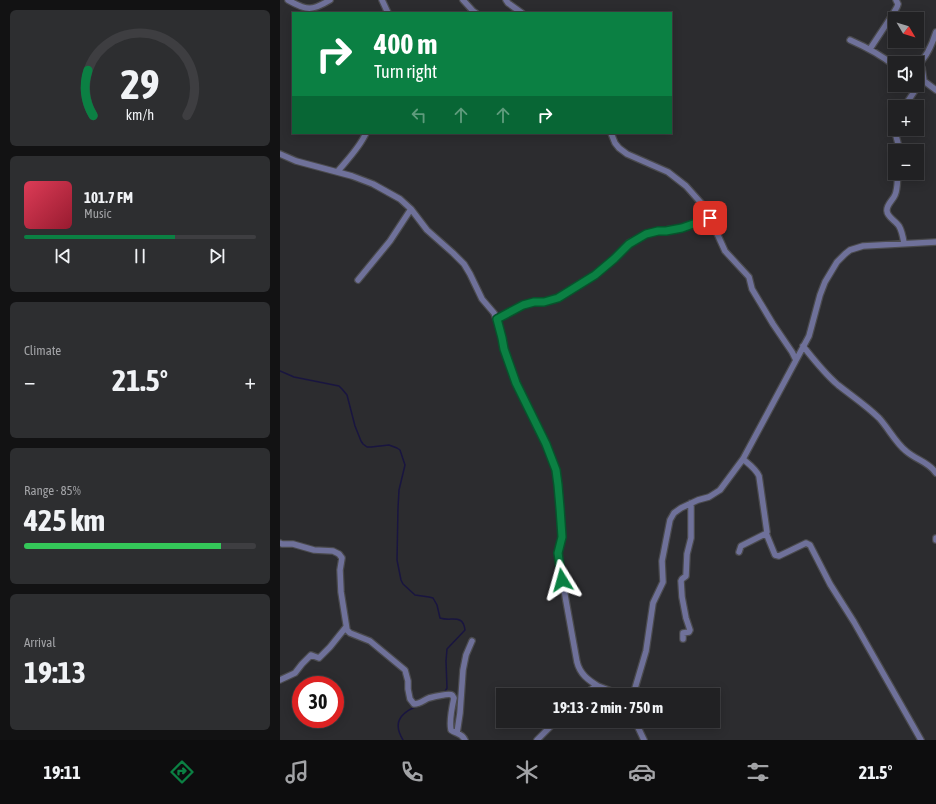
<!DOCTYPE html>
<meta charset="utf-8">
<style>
body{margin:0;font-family:"Asap Condensed",sans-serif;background:#2d2e30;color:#f1f3f6;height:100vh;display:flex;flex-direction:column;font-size:15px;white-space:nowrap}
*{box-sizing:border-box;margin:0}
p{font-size:13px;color:#a2a3a6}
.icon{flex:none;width:22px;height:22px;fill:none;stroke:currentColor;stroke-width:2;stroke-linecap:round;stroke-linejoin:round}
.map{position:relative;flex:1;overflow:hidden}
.panel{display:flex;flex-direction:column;gap:10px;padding:10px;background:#121213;width:280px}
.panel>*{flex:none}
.guide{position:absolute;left:12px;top:12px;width:380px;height:122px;border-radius:0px;box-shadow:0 2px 10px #0003,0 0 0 1px #3e3e41;background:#0b8043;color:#fff;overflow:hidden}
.needle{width:26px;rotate:128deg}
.buttons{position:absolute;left:608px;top:12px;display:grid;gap:8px}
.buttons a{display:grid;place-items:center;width:36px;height:36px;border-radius:0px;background:#212123;box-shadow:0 2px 10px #0003,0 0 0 1px #3e3e41;font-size:20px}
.speed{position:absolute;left:12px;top:676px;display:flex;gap:8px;font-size:20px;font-weight:700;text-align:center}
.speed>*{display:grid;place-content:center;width:52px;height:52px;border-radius:50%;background:#212123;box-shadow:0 2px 10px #0003,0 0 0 1px #3e3e41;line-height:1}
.speed .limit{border:6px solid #d22;background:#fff;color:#111}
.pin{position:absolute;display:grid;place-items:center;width:34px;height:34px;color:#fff;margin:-17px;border-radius:8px;box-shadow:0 2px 6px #0006}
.me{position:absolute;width:44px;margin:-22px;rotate:352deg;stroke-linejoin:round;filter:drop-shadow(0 0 3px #0008)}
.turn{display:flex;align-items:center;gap:14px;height:84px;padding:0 16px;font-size:18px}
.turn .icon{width:52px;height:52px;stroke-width:2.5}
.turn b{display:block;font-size:28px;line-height:34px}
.lanes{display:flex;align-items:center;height:38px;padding:0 16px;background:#0003;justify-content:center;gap:20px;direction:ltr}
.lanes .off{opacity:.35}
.big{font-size:30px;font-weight:700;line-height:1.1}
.panel .widget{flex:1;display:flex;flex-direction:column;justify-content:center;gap:6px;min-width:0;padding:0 14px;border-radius:6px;background:#2d2e30}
.panel .dial{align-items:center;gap:0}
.dial svg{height:104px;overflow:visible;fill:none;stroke:#3e3e41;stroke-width:7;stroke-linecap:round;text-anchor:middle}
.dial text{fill:#f1f3f6;stroke:none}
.song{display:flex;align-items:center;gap:12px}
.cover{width:48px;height:48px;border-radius:6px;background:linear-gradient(135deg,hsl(350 70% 55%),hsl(350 70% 35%))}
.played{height:4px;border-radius:2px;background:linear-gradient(90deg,#0b8043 65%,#3e3e41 65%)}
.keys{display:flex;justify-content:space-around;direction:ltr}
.heat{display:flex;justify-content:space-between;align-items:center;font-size:22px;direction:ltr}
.charge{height:6px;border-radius:3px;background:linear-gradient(90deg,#34c759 85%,#3e3e41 0)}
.trip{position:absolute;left:216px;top:688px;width:224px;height:40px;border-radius:0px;background:#212123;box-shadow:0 2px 10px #0003,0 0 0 1px #3e3e41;font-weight:700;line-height:40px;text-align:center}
.tabs{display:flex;height:64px;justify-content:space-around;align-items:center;background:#0d0d0e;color:#a2a3a6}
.tabs .icon{width:28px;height:28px}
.tabs .selected{color:#0b8043}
.tabs b{font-size:18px;color:#f1f3f6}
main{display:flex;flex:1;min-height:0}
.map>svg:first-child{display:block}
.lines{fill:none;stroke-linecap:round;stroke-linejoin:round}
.stream{stroke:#191540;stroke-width:1.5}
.minor-casing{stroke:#4a4a4d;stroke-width:8}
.minor{stroke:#6f719a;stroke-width:5.5}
.route-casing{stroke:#07532c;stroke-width:10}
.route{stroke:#0b8043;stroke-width:7}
</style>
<main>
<section class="panel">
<div class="widget dial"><svg viewBox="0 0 100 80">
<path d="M14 69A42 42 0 1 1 86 69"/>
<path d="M14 69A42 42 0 0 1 10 34" stroke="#0b8043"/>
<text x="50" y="56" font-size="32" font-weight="700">29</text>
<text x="50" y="72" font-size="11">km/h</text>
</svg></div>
<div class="widget">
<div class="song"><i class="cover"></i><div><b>101.7 FM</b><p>Music</p></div></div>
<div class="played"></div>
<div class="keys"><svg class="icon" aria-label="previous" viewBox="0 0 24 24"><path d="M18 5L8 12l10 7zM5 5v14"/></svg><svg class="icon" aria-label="pause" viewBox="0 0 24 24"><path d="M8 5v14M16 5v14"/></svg><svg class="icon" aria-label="next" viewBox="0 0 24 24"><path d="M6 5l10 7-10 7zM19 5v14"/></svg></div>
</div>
<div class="widget"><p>Climate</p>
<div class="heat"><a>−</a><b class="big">21.5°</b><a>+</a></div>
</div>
<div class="widget"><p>Range · 85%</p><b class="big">425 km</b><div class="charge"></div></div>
<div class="widget"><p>Arrival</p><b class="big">19:13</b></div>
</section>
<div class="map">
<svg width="656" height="740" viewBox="0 0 656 740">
<rect width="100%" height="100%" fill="#2c2c2f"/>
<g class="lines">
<path class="stream" d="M 0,371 L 14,377 L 59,386 L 62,389 L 67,395 L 75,426 L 81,441 L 83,444 L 87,447 L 91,447 L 109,445 L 117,448 L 120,450 L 125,465 L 119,490 L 118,508 L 117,560 L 121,580 L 123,584 L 135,595 L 149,597 L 153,598 L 157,605 L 160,618 C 171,622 183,613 185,630 L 167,649 L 166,661 L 167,688 L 164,693
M 123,740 C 113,724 119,714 135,707"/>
<g class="minor-casing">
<path id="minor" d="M 8,0 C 27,11 32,11 50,0
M 102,0 L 108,13
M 183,0 L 193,11 L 196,13
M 226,0 L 228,3 L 242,13
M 570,40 C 586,47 601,55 615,66
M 590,49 C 599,35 609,21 617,7 L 618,4 L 616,0
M 638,65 L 642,68 L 644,81 L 656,90
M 637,66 C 647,57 652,45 656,32
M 624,107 L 636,89 L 633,85
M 615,123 L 615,132 L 620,151
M 331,133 L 335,143 L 339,148 L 347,154 L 388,172 L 406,186 L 422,204 L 430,218 L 445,251 L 469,277 L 472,289 L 493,324 L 512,352 L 516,360
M 0,154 L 16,161 L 72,176 L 93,184 L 120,199 L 131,209 L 147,230 L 173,253 L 184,264 L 190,274 L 202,299 L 214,313 L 220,329 L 224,349 L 236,383 L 266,444 L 276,470 L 278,485 L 282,537 L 278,553 L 286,601 L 297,662 C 300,674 308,680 318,686
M 58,171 C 68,159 80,147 86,133
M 618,173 C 617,180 618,188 615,195 C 613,200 606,205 607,211 C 607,217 616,221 619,226 C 622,231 623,237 624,243
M 78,280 L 110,241 L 131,209
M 217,319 L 243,305 L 254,302 L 264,302 L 278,298 L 315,275 L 334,259 L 349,243 L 366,234 L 378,231 L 402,228 L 430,218
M 523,346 C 534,360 545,374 558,385 C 572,396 587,406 599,418 C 609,429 615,442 626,451 C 636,460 649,462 656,473
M 486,533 L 495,555 L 499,556 L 526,543 L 530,545 L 550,584 L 574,622 L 641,740
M 656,538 L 656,540
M 0,543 L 2,544 L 13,544 L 34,550 L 53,551 L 59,554 L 62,558 L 60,570 L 61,592 L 67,630 L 70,633 L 90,641 L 125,670 L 128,681 L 128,689 L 130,699 L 134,704 C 140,704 144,700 149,698 C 153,697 169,693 172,695 C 173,696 173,697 174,698 C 172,707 169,721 171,730 C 176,734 182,733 185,740
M 459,552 L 461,546 L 485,534 L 487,532 L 479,476 C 476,469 469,464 463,459
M 403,639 L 403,633 L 409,632 L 410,630 L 406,618 L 402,597 L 401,581 L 402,579 L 406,576 L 407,554 L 411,538 L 411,503
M 0,680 L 15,673 L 22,664 L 31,655 L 39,658 L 50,647 L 66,627
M 304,695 L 313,688 L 318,686 L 331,691 L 353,695 L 366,651 L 373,603 L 383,582 L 382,561 L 390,520 L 394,513 L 401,508 L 418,500 L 429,497 L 440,490 L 463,459 L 529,336 L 540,295 L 545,282 L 557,262 L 565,254 L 570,250 L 583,246 L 656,242
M 355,721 L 364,740
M 177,733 L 180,713 L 183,670 L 186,655 L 192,641
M 257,740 L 276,721"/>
</g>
<use href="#minor" class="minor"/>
</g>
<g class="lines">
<g class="route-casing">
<path id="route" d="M 282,580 L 278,553 L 282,537 L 280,508 L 278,485 L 276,470 L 266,444 L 236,383 L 224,349 L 222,338 L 217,319 L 243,305 L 254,302 L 264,302 L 278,298 L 315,275 L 334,259 L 349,244 L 366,234 L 378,231 L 386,231 L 402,228 L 430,218"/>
</g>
<use href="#route" class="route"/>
</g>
</svg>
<div class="buttons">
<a><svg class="needle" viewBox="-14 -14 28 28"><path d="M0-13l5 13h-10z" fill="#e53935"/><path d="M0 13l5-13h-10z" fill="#a2a3a6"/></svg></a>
<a><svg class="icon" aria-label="sound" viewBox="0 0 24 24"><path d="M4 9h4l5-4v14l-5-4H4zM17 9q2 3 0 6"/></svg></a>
<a>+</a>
<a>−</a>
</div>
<div class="speed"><div class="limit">30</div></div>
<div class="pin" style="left:430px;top:218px;background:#d93025"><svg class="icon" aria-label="arrive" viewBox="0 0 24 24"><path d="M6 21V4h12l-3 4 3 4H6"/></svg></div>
<svg class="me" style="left:282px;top:580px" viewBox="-20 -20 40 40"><path d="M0-17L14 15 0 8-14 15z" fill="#0b8043" stroke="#fff" stroke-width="4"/></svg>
<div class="trip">19:13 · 2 min · 750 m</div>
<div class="guide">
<div class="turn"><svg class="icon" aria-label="right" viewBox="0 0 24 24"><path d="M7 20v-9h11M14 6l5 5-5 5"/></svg><div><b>400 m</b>Turn right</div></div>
<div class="lanes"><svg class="icon off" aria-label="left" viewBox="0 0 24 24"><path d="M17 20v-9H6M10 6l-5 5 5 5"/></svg><svg class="icon off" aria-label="ahead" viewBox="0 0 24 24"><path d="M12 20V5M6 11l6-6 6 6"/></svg><svg class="icon off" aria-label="ahead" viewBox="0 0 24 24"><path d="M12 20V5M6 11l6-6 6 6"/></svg><svg class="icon" aria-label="right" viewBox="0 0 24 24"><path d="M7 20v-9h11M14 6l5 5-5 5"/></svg></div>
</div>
</div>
</main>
<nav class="tabs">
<b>19:11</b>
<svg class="icon selected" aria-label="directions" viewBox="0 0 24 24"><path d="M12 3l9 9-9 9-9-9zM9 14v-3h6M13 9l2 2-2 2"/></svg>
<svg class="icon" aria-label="music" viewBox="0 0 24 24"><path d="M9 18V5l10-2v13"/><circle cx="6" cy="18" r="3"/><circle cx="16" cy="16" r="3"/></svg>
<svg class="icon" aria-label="phone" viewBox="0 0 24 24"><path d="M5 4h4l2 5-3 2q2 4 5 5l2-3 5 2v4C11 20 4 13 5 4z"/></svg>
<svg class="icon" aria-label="climate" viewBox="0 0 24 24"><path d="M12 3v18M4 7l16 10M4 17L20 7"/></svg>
<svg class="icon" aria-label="car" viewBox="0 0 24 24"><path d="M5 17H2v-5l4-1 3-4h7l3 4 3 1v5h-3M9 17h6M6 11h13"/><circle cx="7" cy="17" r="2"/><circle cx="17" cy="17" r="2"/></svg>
<svg class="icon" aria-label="filters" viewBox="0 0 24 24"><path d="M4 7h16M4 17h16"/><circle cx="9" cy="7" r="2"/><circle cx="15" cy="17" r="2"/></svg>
<b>21.5°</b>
</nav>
